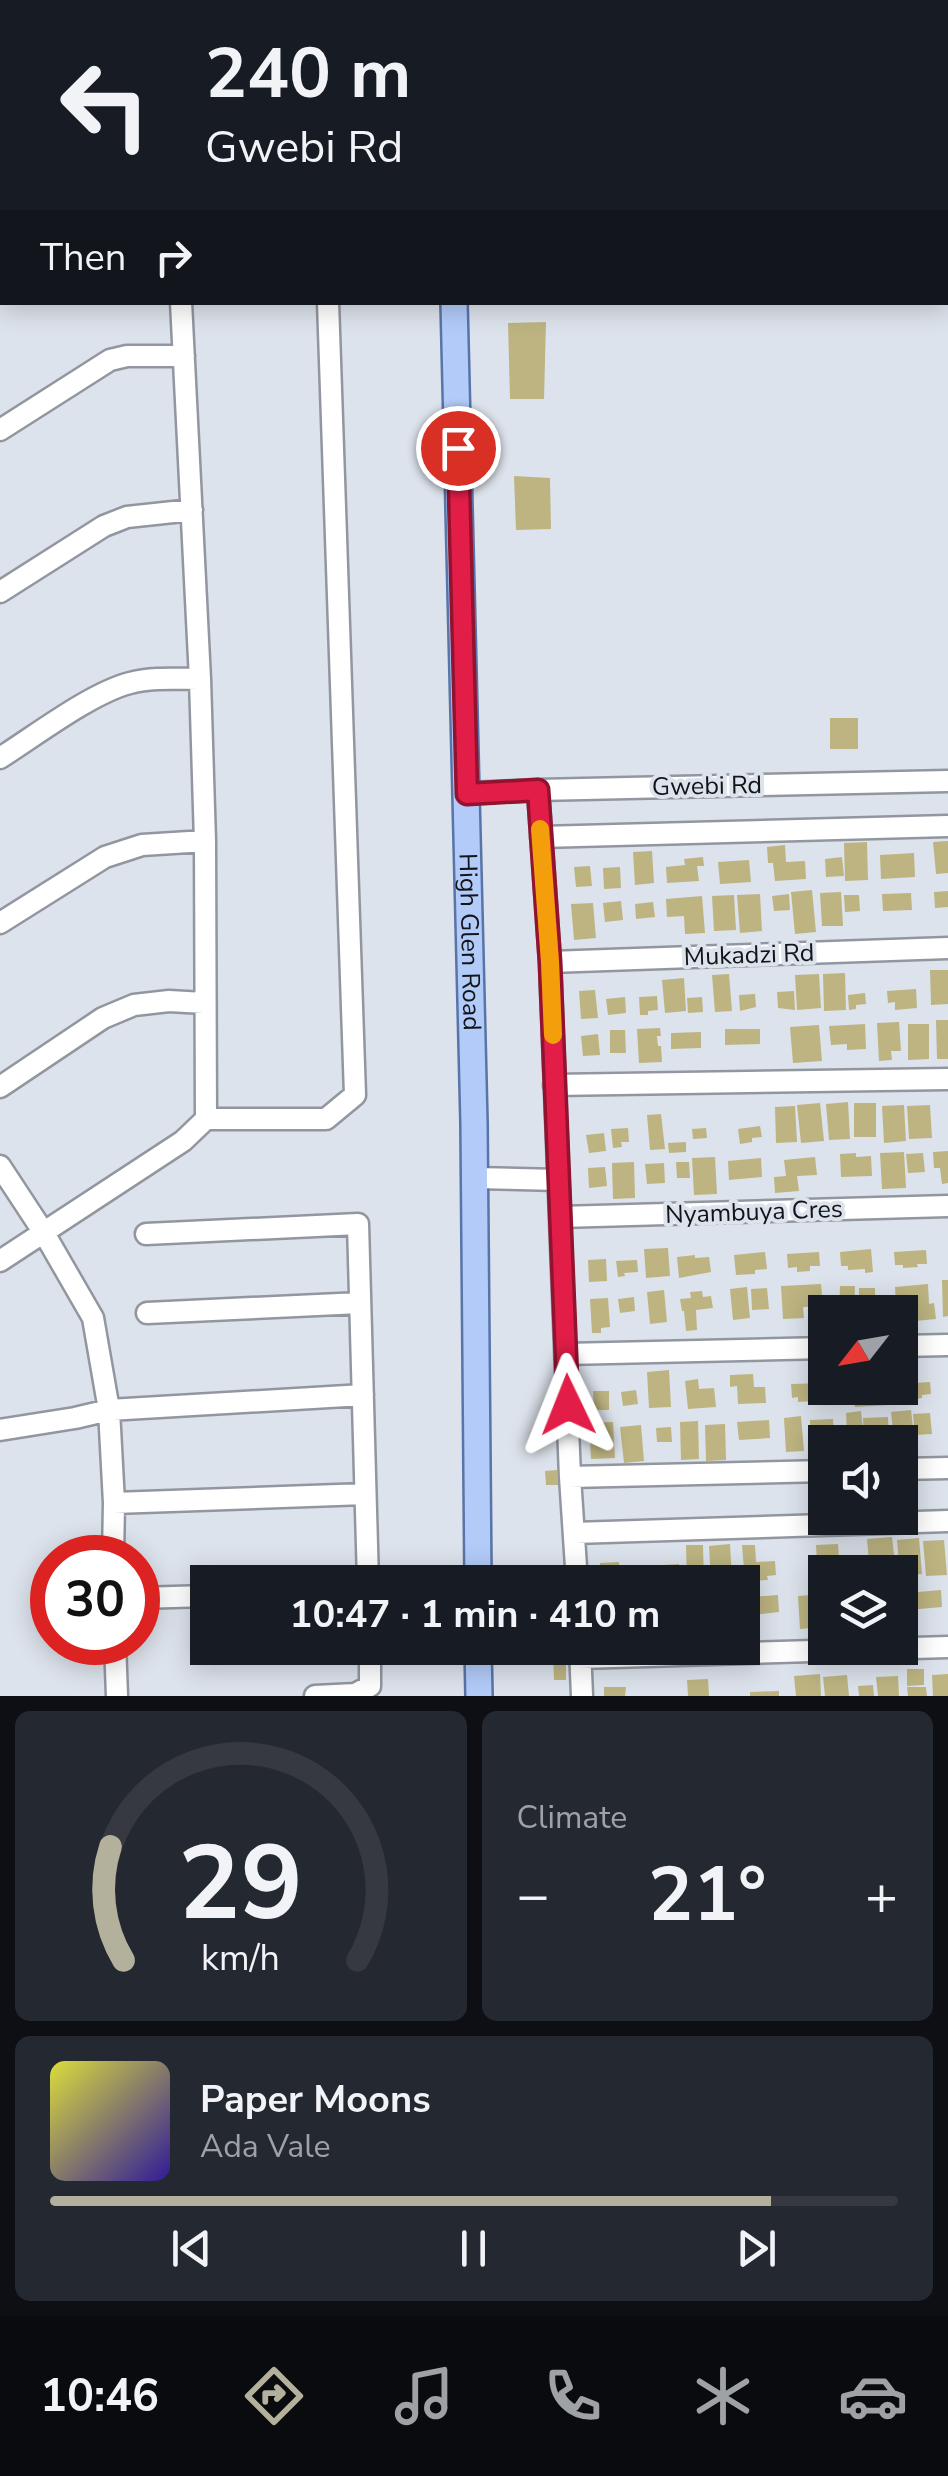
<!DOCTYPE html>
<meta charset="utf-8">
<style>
body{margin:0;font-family:"Nunito Sans",sans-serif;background:#242831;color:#f1f3f6;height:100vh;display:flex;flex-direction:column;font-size:38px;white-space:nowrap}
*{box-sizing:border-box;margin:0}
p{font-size:32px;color:#9ea1a6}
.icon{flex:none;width:55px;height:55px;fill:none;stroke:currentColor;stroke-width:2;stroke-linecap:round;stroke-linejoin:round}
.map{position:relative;height:1696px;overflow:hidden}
.sheet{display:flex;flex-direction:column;gap:15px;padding:15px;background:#0d0f14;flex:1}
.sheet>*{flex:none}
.banner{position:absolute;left:0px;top:0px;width:950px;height:305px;box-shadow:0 5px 25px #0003;background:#171b24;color:#f1f3f6;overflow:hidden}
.needle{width:65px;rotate:239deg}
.tools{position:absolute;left:808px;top:1295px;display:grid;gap:20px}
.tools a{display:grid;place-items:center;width:110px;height:110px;border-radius:0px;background:#171b24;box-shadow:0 5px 25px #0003;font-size:50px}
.speed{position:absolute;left:30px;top:1535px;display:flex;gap:20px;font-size:50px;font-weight:700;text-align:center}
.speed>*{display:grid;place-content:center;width:130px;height:130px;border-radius:50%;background:#171b24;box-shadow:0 5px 25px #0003;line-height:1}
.speed .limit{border:15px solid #d22;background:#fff;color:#111}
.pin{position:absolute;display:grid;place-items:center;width:85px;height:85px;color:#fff;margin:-42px;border:5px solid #fff;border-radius:50%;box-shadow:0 2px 10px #0007}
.me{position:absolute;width:110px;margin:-55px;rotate:358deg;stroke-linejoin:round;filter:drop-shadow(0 0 8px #0008)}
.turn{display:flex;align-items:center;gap:35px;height:210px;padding:0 40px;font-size:45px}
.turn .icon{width:130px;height:130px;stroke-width:2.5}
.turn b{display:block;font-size:70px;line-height:85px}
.then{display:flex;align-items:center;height:95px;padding:0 40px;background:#0003;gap:20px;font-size:38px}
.big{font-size:75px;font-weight:700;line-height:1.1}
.sheet .tile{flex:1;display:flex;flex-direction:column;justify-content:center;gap:15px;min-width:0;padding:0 35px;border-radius:15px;background:#242831}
.sheet .dial{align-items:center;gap:0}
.dial svg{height:260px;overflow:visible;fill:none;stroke:#363941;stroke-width:7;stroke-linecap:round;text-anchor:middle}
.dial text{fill:#f1f3f6;stroke:none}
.song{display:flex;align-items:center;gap:30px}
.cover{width:120px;height:120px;border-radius:15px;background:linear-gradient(135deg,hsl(60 70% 55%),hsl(250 70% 35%))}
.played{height:10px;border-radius:5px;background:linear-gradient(90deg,#b3b09b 85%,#363941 85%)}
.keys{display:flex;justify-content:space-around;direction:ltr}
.heat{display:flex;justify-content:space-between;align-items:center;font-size:55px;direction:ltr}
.sheet .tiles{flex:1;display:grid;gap:15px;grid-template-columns:1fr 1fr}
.tile:last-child{grid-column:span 2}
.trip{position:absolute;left:190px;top:1565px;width:570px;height:100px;border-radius:0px;background:#171b24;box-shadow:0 5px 25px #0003;font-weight:700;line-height:100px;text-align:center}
.tab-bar{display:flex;height:160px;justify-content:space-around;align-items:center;background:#090b0e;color:#9ea1a6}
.tab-bar .icon{width:70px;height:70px}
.tab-bar .on{color:#b3b09b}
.tab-bar b{font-size:45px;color:#f1f3f6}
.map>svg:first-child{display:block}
.building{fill:#bdb482}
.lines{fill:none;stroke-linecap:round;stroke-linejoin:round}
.minor-casing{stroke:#92969f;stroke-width:25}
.major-casing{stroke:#5974a8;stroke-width:30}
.minor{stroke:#fff;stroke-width:20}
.major{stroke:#b2cbf9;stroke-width:25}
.route-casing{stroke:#92132f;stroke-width:25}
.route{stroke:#e11d48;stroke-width:18}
.slow{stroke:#f59e0b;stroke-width:18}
.labels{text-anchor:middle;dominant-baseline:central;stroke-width:8;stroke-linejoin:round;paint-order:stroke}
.street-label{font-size:25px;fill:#131418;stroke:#dde3ec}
</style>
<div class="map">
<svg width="948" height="1696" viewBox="0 0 948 1696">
<rect width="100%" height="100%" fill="#dde3ec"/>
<path class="building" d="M 546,322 L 544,399 L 510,399 L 508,323 Z
M 514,476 L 550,478 L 551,529 L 516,530 Z
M 830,718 L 858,718 L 858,749 L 830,749 Z
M 948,841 L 948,873 L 936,874 L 933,842 Z
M 867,842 L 868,880 L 845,881 L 844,843 Z
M 785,845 L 786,862 L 805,861 L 806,879 L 775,881 L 773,863 L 768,863 L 767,847 Z
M 652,851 L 654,883 L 635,885 L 633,852 Z
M 914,853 L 915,877 L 881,879 L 880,855 Z
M 703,857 L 704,866 L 697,866 L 699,881 L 667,883 L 666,867 L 685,865 L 684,859 Z
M 842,857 L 844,876 L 826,877 L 825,859 Z
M 749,860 L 751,882 L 720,884 L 718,862 Z
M 590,866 L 592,886 L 576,887 L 574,867 Z
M 620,867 L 621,888 L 604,889 L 603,868 Z
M 812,890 L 816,932 L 795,934 L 791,892 Z
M 948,891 L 948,907 L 935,908 L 934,892 Z
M 841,892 L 843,926 L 822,926 L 820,893 Z
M 911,893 L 912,910 L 883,911 L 882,894 Z
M 760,894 L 762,931 L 740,933 L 737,895 Z
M 789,894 L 790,910 L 774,911 L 772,896 Z
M 734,895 L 736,930 L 714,931 L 712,896 Z
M 844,895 L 859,895 L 860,911 L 845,912 Z
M 702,896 L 705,933 L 685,934 L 684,916 L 667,917 L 666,899 Z
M 621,901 L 623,920 L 605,922 L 603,903 Z
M 653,902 L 655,917 L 636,919 L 635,904 Z
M 593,903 L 596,938 L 574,940 L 571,904 Z
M 930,970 L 948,970 L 948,1004 L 931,1005 Z
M 845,973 L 846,1010 L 824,1011 L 823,974 Z
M 729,974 L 732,1011 L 715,1012 L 712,975 Z
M 819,974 L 821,1008 L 797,1010 L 795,975 Z
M 684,978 L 686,1011 L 665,1013 L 662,980 Z
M 916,989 L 917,1008 L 895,1010 L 895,1002 L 888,1003 L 887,991 Z
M 595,990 L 598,1018 L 581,1019 L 579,991 Z
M 794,991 L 795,1010 L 778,1008 L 777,992 Z
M 865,993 L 866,1004 L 856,1005 L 856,1009 L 849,1010 L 848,995 Z
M 755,994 L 756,1007 L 740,1011 L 739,995 Z
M 657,996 L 658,1010 L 648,1011 L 648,1015 L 640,1015 L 639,997 Z
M 625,997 L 626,1013 L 608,1015 L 606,999 Z
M 702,997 L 703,1012 L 688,1013 L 687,998 Z
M 936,1020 L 948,1020 L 948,1059 L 937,1059 Z
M 899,1022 L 901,1051 L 891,1051 L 892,1060 L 879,1061 L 877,1023 Z
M 865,1024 L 866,1049 L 847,1050 L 847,1044 L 831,1045 L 829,1026 Z
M 908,1024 L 929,1024 L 929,1059 L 908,1060 Z
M 819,1025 L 822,1061 L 793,1063 L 790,1027 Z
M 660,1028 L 661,1036 L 657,1036 L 658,1046 L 661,1046 L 662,1062 L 639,1063 L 637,1029 Z
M 725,1029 L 760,1029 L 760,1044 L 725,1045 Z
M 610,1030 L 625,1030 L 626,1053 L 610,1053 Z
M 701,1032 L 701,1048 L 671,1049 L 671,1033 Z
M 598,1034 L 600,1055 L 583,1056 L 581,1036 Z
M 848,1102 L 850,1139 L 829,1140 L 826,1104 Z
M 820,1103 L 824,1141 L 801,1143 L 797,1105 Z
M 854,1103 L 876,1103 L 876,1137 L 854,1137 Z
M 904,1105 L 906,1141 L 884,1143 L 882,1106 Z
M 930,1105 L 932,1138 L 909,1139 L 907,1106 Z
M 795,1106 L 797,1142 L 776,1143 L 775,1107 Z
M 661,1114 L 665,1149 L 650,1150 L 647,1115 Z
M 760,1126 L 762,1137 L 752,1138 L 752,1142 L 740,1144 L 738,1129 Z
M 628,1128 L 629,1142 L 621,1142 L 622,1147 L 613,1148 L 611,1129 Z
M 706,1128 L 707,1138 L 693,1139 L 692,1129 Z
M 604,1133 L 606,1151 L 589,1153 L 586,1135 Z
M 686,1142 L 686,1152 L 669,1153 L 668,1143 Z
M 948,1151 L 948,1183 L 942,1184 L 940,1168 L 934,1168 L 933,1152 Z
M 904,1152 L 906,1188 L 882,1189 L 880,1153 Z
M 856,1153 L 856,1157 L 871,1156 L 872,1176 L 841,1177 L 840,1154 Z
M 923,1153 L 925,1172 L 908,1173 L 906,1154 Z
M 715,1157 L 717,1194 L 694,1195 L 692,1158 Z
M 815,1157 L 817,1175 L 797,1176 L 799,1191 L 775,1193 L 774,1177 L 786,1176 L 784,1160 Z
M 761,1158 L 762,1177 L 729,1180 L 728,1161 Z
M 634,1162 L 635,1198 L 613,1199 L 612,1163 Z
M 676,1162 L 689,1162 L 690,1178 L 677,1178 Z
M 664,1163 L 665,1183 L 647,1184 L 645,1164 Z
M 605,1167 L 607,1186 L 589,1188 L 588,1168 Z
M 668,1248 L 670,1276 L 646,1278 L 644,1249 Z
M 871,1249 L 873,1272 L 865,1273 L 865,1269 L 848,1270 L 848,1266 L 841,1266 L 840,1252 Z
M 926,1250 L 927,1264 L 917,1264 L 918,1267 L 903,1268 L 903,1265 L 895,1265 L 894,1252 Z
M 765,1252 L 767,1269 L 755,1270 L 755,1274 L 736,1275 L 734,1255 Z
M 819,1252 L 820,1266 L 810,1266 L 810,1271 L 797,1272 L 797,1267 L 788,1268 L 787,1254 Z
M 695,1255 L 695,1258 L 709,1257 L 711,1272 L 679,1278 L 677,1257 Z
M 606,1259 L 607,1281 L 589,1282 L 588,1260 Z
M 637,1260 L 638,1272 L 624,1273 L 625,1276 L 618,1277 L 616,1261 Z
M 942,1280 L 948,1280 L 948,1316 L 943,1317 Z
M 821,1284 L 823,1306 L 803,1307 L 804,1318 L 783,1319 L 781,1286 Z
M 928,1284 L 929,1304 L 934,1303 L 936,1319 L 915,1321 L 914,1303 L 896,1304 L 895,1287 Z
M 840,1286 L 855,1286 L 854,1312 L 839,1312 Z
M 747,1287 L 750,1318 L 733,1320 L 730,1289 Z
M 767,1288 L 769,1309 L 752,1310 L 751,1289 Z
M 859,1288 L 875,1288 L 875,1304 L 859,1304 Z
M 664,1290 L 667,1322 L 650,1324 L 647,1292 Z
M 702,1291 L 703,1297 L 711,1296 L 713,1308 L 696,1310 L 697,1330 L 686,1331 L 684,1311 L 682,1311 L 680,1299 L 691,1298 L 690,1292 Z
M 634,1297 L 635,1311 L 620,1313 L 618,1299 Z
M 608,1298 L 610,1327 L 601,1328 L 601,1333 L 592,1333 L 590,1299 Z
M 913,1362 L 914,1383 L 930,1382 L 931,1394 L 922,1395 L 922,1398 L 915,1399 L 916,1403 L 892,1404 L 891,1388 L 900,1388 L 900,1363 Z
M 669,1370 L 671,1407 L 649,1408 L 647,1372 Z
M 753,1374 L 754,1387 L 765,1387 L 766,1403 L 738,1404 L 737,1386 L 730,1387 L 730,1375 Z
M 698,1379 L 699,1389 L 714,1388 L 716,1407 L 688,1409 L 685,1381 Z
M 823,1383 L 824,1396 L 815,1396 L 815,1401 L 798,1402 L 798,1397 L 792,1398 L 791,1384 Z
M 841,1388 L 888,1388 L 889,1405 L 855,1407 L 854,1404 L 842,1404 Z
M 636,1390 L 638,1404 L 623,1406 L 621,1392 Z
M 593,1391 L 609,1391 L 609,1410 L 594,1410 Z
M 911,1410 L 915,1445 L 900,1447 L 900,1442 L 894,1442 L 891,1412 Z
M 861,1411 L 863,1430 L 859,1430 L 860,1442 L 838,1442 L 837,1432 L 847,1431 L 846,1413 Z
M 930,1413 L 932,1434 L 915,1435 L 913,1414 Z
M 801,1416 L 804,1451 L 786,1452 L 784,1418 Z
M 888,1417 L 889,1442 L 864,1442 L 863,1418 Z
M 833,1419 L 834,1442 L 825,1442 L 825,1457 L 811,1457 L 810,1420 Z
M 769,1420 L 770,1438 L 739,1440 L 737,1422 Z
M 698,1421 L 699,1459 L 681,1460 L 680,1422 Z
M 613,1422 L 615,1458 L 591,1459 L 589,1423 Z
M 725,1424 L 726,1460 L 706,1461 L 705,1425 Z
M 641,1425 L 644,1461 L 624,1463 L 620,1427 Z
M 671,1427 L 672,1442 L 657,1442 L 656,1428 Z
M 557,1470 L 558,1485 L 546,1485 L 545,1471 Z
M 892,1537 L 896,1572 L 870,1572 L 867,1539 Z
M 919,1538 L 922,1574 L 900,1576 L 897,1540 Z
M 944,1540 L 947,1575 L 926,1576 L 923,1541 Z
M 730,1544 L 732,1579 L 711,1581 L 709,1546 Z
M 838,1544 L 840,1572 L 825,1572 L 825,1578 L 818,1579 L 816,1545 Z
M 686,1545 L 703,1545 L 704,1582 L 687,1582 Z
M 742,1545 L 755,1545 L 756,1562 L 775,1561 L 776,1575 L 767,1576 L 768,1580 L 745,1581 Z
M 619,1562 L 620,1582 L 600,1582 L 600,1563 Z
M 679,1564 L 679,1582 L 663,1582 L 663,1565 Z
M 632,1570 L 648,1570 L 648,1582 L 632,1582 Z
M 941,1590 L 942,1607 L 908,1610 L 907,1593 Z
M 825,1594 L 825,1627 L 800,1629 L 798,1596 Z
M 778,1595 L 779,1612 L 752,1615 L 751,1597 Z
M 566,1651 L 566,1680 L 554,1680 L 553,1652 Z
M 907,1669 L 924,1669 L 924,1685 L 907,1686 Z
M 820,1674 L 821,1696 L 796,1696 L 794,1676 Z
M 948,1674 L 948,1696 L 933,1696 L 932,1675 Z
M 847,1675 L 849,1696 L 825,1696 L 823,1677 Z
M 898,1676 L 899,1696 L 878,1696 L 876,1677 Z
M 708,1679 L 709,1696 L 688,1696 L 687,1680 Z
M 873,1685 L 874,1696 L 859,1696 L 858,1686 Z
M 604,1687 L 626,1687 L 625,1696 L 604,1696 Z
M 907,1687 L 926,1687 L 927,1696 L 908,1696 Z
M 779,1691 L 779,1696 L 750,1696 L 750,1692 Z"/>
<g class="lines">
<g class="minor-casing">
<path id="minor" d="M 124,0 L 125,2
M 0,249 L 2,247
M 0,430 L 110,360 L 127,356 L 184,356
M 0,592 L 104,526 L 127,517 L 192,510
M 0,758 C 35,736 91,693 130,683 C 152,677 177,679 200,679
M 538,790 L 550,962 L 570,1477 L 577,1582
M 467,793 L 538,790 L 948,781
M 541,837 L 948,826
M 0,923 L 105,857 L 142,845 L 205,841
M 550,962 L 948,948
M 554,1085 L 948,1079
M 0,1087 L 103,1018 L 134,1005 L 169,1001 L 204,1003
M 206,1119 L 326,1119 L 355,1095 L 328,302
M 0,1166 L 44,1233 L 93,1318 L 109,1410 L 114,1503 L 113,1558
M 475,1178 L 558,1180
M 560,1217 L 948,1206
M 146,1234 L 358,1224 L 368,1582
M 0,1261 L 183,1141 L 206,1119 L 205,841 L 200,679 L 181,302
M 147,1313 L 360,1303
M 900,1346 L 948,1345
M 566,1354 L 825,1348
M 0,1430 L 75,1418 L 109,1410 L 363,1395
M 900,1469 L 948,1468
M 570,1477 L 825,1471
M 114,1503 L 365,1494
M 574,1533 L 948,1521
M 138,1598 L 208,1596
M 115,1642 L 117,1696
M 580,1648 L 582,1696
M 580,1658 L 948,1647
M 315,1696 L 355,1694 L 370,1686 L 370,1648"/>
</g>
<g class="major-casing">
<g id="major">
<path d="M 448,0 L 448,2"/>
<path id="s1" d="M 454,302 L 474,1123 L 478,1582"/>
<path d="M 478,1648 L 479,1696"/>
</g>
</g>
<use href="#minor" class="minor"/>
<use href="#major" class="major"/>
</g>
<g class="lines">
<g class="route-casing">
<path id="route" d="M 458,448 L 467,794 L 538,790 L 550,962 L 568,1405"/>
</g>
<use href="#route" class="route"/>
<path class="slow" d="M 540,829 L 550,962 L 553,1035"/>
</g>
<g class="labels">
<g class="street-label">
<text transform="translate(707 786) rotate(-1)">Gwebi Rd</text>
<text stroke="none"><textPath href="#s1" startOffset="640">High Glen Road</textPath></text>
<text transform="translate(749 955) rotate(-2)">Mukadzi Rd</text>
<text transform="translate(754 1212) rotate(-2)">Nyambuya Cres</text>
</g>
</g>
</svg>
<div class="tools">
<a><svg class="needle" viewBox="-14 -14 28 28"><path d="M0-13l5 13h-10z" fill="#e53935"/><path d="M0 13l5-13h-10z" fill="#9ea1a6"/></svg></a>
<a><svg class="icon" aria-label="sound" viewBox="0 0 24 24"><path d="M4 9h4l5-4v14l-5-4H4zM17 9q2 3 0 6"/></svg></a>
<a><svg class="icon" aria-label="layers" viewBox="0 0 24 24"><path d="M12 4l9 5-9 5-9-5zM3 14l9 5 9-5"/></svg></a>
</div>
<div class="speed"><div class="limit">30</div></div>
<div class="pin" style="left:458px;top:448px;background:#d93025"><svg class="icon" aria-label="arrive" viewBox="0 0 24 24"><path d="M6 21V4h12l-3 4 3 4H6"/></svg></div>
<svg class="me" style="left:568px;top:1405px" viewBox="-20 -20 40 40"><path d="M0-17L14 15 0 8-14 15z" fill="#e11d48" stroke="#fff" stroke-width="4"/></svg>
<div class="trip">10:47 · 1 min · 410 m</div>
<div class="banner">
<div class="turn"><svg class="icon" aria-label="left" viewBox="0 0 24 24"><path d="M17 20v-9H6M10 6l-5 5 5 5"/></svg><div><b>240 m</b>Gwebi Rd</div></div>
<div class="then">Then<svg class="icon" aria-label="right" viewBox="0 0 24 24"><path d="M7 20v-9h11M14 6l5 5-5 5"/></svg></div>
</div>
</div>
<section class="sheet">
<div class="tiles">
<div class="tile dial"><svg viewBox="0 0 100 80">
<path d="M14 69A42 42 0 1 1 86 69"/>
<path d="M14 69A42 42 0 0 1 10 34" stroke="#b3b09b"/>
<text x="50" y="56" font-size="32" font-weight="700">29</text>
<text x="50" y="72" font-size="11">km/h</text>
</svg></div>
<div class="tile"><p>Climate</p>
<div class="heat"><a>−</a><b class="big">21°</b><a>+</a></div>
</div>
<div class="tile">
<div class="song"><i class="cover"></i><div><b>Paper Moons</b><p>Ada Vale</p></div></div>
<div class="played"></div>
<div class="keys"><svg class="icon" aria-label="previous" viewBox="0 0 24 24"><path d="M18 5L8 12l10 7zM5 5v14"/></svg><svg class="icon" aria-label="pause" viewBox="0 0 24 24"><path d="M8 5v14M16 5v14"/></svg><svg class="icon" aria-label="next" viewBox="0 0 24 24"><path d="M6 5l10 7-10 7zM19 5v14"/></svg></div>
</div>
</div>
</section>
<nav class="tab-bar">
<b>10:46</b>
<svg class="icon on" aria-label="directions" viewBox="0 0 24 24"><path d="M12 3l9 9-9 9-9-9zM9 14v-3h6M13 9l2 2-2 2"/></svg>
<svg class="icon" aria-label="music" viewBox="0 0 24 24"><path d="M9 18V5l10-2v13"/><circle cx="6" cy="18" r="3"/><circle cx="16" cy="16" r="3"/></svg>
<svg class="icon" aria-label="phone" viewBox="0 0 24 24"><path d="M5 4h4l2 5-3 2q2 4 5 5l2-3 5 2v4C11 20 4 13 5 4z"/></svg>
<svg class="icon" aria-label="climate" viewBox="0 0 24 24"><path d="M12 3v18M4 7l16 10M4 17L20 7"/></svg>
<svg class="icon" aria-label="car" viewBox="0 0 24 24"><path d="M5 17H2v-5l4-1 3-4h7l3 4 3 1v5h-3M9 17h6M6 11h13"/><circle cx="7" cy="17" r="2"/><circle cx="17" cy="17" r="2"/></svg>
</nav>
